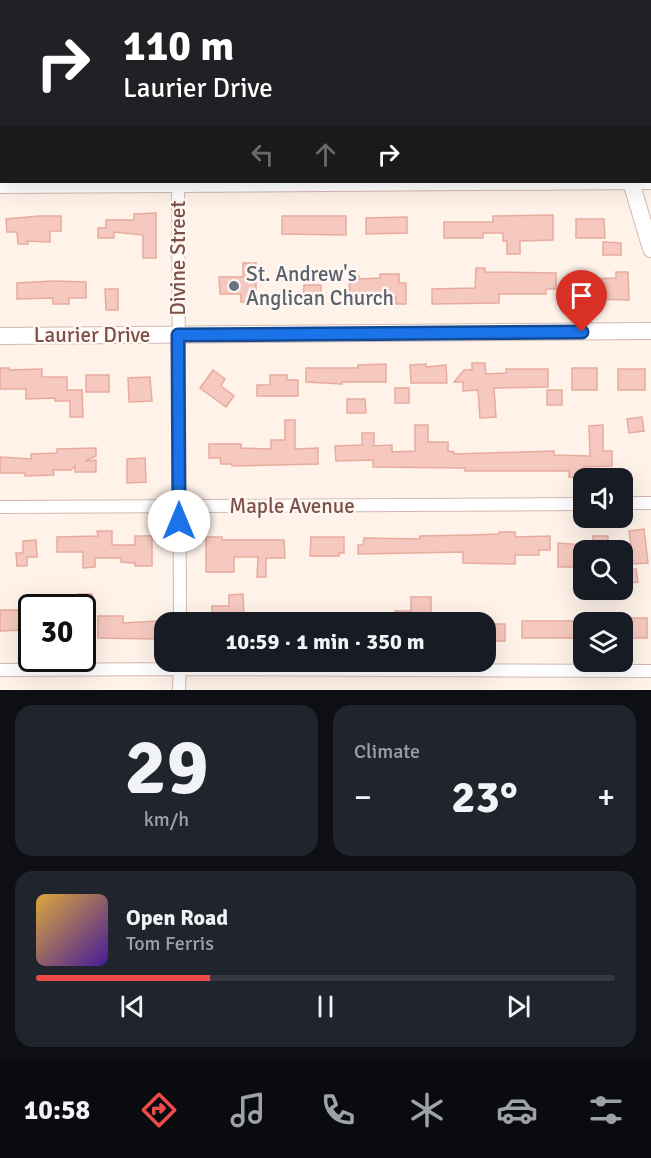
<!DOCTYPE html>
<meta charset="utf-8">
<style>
body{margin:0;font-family:Signika,sans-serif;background:#20242c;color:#f1f3f6;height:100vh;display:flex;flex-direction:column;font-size:22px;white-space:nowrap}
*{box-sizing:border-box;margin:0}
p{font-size:20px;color:#9ea1a6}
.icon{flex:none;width:33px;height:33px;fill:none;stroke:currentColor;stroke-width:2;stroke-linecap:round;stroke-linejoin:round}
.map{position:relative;height:690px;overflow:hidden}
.sheet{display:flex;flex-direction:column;gap:15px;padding:15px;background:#0d0f14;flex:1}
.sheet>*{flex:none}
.top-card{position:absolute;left:0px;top:0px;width:651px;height:183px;box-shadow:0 6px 24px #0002;background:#202124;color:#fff;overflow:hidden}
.fabs{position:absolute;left:573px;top:468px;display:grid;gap:12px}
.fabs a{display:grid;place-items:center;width:60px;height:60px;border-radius:12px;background:#171b24;box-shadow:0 6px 24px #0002;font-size:30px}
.speed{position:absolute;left:18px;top:594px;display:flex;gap:12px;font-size:30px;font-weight:700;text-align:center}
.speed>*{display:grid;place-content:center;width:78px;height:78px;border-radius:50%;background:#171b24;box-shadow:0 6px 24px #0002;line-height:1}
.speed .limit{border:3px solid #111;border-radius:9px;background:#fff;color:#111}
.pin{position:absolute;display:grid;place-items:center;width:51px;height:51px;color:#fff;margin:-62px -26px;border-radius:50% 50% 50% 0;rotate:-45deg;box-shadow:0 0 6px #0007}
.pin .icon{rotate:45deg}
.me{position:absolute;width:66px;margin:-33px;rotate:0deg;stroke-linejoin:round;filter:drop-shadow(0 0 4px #0008)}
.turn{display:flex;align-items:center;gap:21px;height:126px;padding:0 24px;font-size:27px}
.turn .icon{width:78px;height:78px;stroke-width:2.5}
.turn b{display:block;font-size:42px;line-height:51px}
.lanes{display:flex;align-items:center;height:57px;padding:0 24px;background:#0003;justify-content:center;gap:30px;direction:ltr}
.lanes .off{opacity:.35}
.big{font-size:45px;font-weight:700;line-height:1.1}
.sheet .widget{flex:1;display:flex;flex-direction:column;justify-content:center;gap:9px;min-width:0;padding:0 21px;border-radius:18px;background:#20242c}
.sheet .dial{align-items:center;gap:0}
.dial b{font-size:78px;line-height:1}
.song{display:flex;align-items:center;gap:18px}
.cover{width:72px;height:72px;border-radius:9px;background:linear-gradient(135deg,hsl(40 70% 55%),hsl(260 70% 35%))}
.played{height:6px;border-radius:3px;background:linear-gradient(90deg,#ee4b48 30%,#363941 30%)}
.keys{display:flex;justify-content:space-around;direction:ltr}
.heat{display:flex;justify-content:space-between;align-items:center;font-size:33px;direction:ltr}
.sheet .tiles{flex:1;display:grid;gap:15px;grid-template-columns:1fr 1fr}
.widget:last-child{grid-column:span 2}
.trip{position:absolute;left:154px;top:612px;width:342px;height:60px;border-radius:18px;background:#171b24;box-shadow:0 6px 24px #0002;font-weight:700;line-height:60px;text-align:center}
.tabs{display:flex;height:96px;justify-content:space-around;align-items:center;background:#090b0e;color:#9ea1a6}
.tabs .icon{width:42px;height:42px}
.tabs .active{color:#ee4b48}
.tabs b{font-size:27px;color:#f1f3f6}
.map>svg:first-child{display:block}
.building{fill:#f5c9bf;stroke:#e9ab9e;stroke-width:1.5}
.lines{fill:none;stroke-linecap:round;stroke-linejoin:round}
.minor-casing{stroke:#d4b8b0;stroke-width:14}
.tertiary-casing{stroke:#d4b8b0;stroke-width:18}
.minor{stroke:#fff;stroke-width:12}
.tertiary{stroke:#fff;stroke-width:16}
.route-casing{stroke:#114b97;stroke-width:15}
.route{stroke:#1a73e8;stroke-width:10}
.worship-dot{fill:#6b7280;stroke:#fff7f1;stroke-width:2}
.labels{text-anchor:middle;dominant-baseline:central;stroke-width:5;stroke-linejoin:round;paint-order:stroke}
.street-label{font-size:21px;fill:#7b514a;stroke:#fff7f1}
.worship-label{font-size:21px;fill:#5b616d;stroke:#fff7f1;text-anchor:start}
</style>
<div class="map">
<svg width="651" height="690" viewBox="0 0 651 690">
<rect width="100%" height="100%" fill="#fef2e9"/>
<path class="building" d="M 156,213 L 156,258 L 143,258 L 143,235 L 114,232 L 114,238 L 98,238 L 98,228 L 106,228 L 106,220 L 134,220 L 134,214 Z
M 553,215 L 553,240 L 520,241 L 520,254 L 507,254 L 507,241 L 503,241 L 503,233 L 483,233 L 483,238 L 444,238 L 444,222 L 493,222 L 493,216 Z
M 39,216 L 61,216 L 61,231 L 50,231 L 50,242 L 27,241 L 28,244 L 18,244 L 17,232 L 7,232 L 6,219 Z
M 282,216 L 346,216 L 346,235 L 282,234 Z
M 407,217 L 407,233 L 366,234 L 366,218 Z
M 576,219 L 604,219 L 605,238 L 576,238 Z
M 603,242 L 621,243 L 621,255 L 603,255 Z
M 243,263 L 256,263 L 256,302 L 241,302 L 241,294 L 220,294 L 219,277 L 243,277 Z
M 476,268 L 485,268 L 485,272 L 556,273 L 556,289 L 546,289 L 546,294 L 499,294 L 499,303 L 432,304 L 432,289 L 475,288 Z
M 616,272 L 628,272 L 629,300 L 590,299 L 589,279 L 616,278 Z
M 380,274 L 399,274 L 399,283 L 406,283 L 406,304 L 396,304 L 396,297 L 366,297 L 364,304 L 352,304 L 352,300 L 350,300 L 349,276 L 359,276 L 359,279 L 380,278 Z
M 53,281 L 86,282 L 86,298 L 69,298 L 69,304 L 53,304 L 53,298 L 17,299 L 17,283 Z
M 304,285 L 321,285 L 321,299 L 303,298 Z
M 105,289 L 118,289 L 118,310 L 106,310 Z
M 472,363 L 485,363 L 486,374 L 506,373 L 506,369 L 548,369 L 548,387 L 494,388 L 496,417 L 480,418 L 478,390 L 463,391 L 463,382 L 454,382 L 464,370 L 472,370 Z
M 386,364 L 386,382 L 342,382 L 342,384 L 306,382 L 306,368 L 358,368 L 358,365 Z
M 426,364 L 426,367 L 446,365 L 447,383 L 411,383 L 410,365 Z
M 0,368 L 9,368 L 9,370 L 42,369 L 42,377 L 67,377 L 67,390 L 82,390 L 83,417 L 70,417 L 70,401 L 55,401 L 55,398 L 26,399 L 26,389 L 0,389 Z
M 572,368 L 597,368 L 597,390 L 572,390 Z
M 618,369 L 645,369 L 645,390 L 618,390 Z
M 213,370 L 225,379 L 221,386 L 234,396 L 226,407 L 200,388 Z
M 86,375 L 109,375 L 109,392 L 86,392 Z
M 270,375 L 287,375 L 287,380 L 298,380 L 298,396 L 257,396 L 257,385 L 270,385 Z
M 150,377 L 152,401 L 129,402 L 128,378 Z
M 395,388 L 409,388 L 409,403 L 395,403 Z
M 547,390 L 562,390 L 562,405 L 547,405 Z
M 347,399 L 365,399 L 366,413 L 347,413 Z
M 642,417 L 644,431 L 629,433 L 627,419 Z
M 285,420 L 295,420 L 295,449 L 318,448 L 318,464 L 232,466 L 232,464 L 221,464 L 220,458 L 209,458 L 209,444 L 241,444 L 241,448 L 271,449 L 271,440 L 285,440 Z
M 415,425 L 428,425 L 428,442 L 448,442 L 448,451 L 454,452 L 454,454 L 554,451 L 554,455 L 590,456 L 589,426 L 603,425 L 603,451 L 612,451 L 612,466 L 584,467 L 584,478 L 569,477 L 569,471 L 465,471 L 465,468 L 373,467 L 373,460 L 336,461 L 335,446 L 362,445 L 362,433 L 374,433 L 374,446 L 392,445 L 392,452 L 415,451 Z
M 96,448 L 96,456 L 85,461 L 96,460 L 96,472 L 75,472 L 75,466 L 71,470 L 53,470 L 54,475 L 25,476 L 25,473 L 0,473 L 0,457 L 31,459 L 31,454 L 57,453 L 57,449 Z
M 145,458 L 146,482 L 127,483 L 127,459 Z
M 644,529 L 648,563 L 633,564 L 629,531 Z
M 97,531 L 112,531 L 112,545 L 135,545 L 135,536 L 152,536 L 152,566 L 135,566 L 135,563 L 121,562 L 121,558 L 95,558 L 95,567 L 83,568 L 83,552 L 57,552 L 57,537 L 98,536 Z
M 499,532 L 515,532 L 515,537 L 550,536 L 550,550 L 539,550 L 539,555 L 515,555 L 515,564 L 463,563 L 463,552 L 358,554 L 358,545 L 363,545 L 364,538 L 420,539 L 420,536 L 471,535 L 499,534 Z
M 593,536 L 608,536 L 607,550 L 593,550 Z
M 206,537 L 222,537 L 222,540 L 284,540 L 285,558 L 266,558 L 266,577 L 257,577 L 258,557 L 234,557 L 234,572 L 206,572 Z
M 311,537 L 344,537 L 344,553 L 339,553 L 339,556 L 310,556 Z
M 36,540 L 37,557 L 27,557 L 27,566 L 17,566 L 16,553 L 23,553 L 23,541 Z
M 558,543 L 582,545 L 582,567 L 558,567 Z
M 636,569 L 638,582 L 622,584 L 622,570 Z
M 78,594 L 92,594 L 92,611 L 82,612 L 82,608 L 78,608 Z
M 243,594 L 244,619 L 212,618 L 212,606 L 229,606 L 229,595 Z
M 411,597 L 431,597 L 431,622 L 395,622 L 395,611 L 411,611 Z
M 0,610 L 25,610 L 25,630 L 0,631 Z
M 98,616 L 123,616 L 123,623 L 158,621 L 158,639 L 98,638 Z
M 622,618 L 647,618 L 647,638 L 622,638 Z
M 522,621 L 584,621 L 584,638 L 522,638 Z
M 486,624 L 505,624 L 505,641 L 486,641 Z"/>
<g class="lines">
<g class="minor-casing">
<path id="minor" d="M 176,0 L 176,2
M 650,39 L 651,39
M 0,44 L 2,44
M 178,182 L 180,622
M 0,187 L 651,183
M 622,503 L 651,503
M 0,507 L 584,504
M 0,670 L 180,669 L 651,671
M 179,690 L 180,662"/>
</g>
<g class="tertiary-casing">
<path id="tertiary" d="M 583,0 L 584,2
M 631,182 L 651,249
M 0,336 L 651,331"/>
</g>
<use href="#minor" class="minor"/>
<use href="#tertiary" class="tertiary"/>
</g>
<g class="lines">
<g class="route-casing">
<path id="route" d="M 179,521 L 178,335 L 582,332"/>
</g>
<use href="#route" class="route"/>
</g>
<circle class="worship-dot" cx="234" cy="286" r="6"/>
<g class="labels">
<g class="street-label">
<text transform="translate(178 258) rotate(-90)">Divine Street</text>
<text x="92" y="335">Laurier Drive</text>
<text x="292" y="506">Maple Avenue</text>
</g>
<g class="worship-label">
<text x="246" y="274">St. Andrew's<tspan x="246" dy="24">Anglican Church</tspan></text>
</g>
</g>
</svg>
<div class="fabs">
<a><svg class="icon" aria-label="sound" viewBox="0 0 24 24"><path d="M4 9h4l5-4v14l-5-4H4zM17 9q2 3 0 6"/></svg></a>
<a><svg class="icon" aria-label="search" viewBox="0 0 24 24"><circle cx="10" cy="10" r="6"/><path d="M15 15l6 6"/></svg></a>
<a><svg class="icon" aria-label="layers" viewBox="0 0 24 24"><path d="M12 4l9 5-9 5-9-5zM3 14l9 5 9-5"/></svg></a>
</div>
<div class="speed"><div class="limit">30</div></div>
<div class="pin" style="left:582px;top:332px;background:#d93025"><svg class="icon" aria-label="arrive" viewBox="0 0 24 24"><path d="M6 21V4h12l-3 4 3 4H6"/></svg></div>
<svg class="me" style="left:179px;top:521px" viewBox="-20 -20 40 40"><circle r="19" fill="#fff"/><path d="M0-13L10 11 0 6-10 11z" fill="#1a73e8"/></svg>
<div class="trip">10:59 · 1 min · 350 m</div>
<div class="top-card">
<div class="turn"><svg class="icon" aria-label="right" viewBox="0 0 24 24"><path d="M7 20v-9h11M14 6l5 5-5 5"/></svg><div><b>110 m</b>Laurier Drive</div></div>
<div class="lanes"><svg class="icon off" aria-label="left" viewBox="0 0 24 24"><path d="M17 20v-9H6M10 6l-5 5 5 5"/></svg><svg class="icon off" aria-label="ahead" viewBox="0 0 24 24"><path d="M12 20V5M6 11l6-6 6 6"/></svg><svg class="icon" aria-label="right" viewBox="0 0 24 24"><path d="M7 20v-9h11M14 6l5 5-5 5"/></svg></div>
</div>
</div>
<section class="sheet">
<div class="tiles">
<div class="widget dial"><b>29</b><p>km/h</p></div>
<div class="widget"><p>Climate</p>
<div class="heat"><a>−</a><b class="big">23°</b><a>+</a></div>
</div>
<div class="widget">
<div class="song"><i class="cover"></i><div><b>Open Road</b><p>Tom Ferris</p></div></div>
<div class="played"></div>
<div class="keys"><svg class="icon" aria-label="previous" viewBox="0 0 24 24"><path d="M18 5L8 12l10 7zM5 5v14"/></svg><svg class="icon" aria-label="pause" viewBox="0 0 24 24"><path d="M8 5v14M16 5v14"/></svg><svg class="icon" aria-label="next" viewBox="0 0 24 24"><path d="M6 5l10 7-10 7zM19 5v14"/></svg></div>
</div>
</div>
</section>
<nav class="tabs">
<b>10:58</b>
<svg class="icon active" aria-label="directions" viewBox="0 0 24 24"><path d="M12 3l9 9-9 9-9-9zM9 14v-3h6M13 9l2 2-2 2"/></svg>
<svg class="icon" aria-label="music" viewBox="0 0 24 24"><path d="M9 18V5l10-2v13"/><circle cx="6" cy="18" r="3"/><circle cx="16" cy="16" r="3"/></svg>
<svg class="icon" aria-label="phone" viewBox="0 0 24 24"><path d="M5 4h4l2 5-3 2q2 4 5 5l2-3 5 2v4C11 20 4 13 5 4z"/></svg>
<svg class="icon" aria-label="climate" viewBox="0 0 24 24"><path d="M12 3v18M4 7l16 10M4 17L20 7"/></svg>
<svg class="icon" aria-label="car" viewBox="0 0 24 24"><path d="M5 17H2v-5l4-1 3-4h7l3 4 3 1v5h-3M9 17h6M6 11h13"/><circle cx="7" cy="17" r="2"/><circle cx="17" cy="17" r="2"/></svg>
<svg class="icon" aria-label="filters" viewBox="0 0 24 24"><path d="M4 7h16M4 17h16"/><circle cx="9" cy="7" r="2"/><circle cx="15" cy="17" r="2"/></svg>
</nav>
